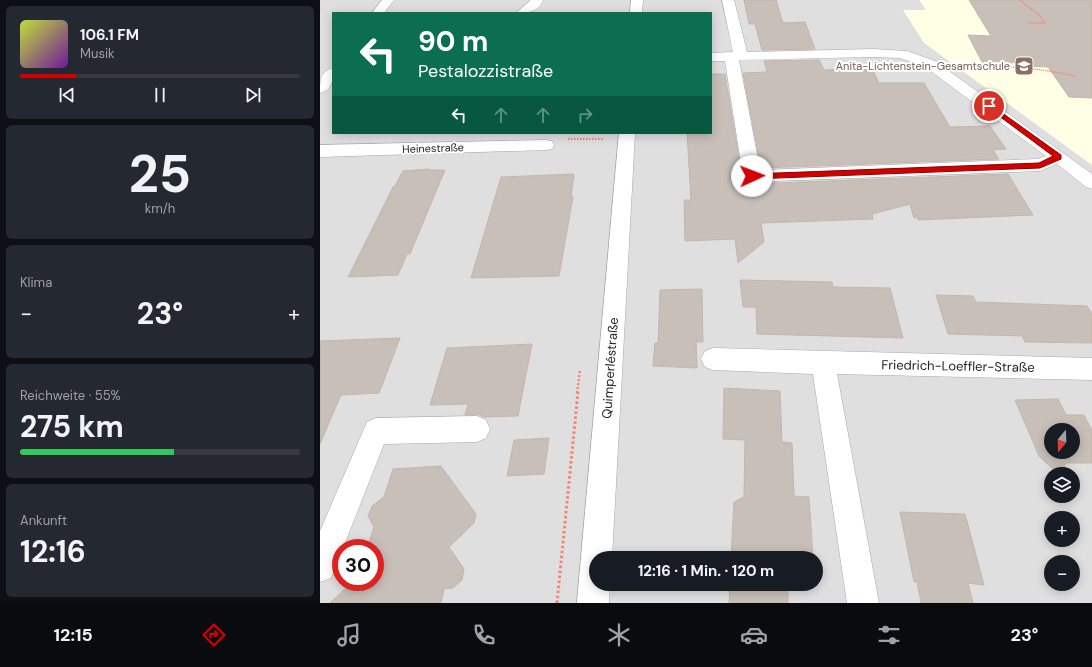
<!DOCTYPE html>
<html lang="de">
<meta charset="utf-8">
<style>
body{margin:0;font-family:"DM Sans",sans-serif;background:#242831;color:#f1f3f6;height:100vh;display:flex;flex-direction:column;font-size:15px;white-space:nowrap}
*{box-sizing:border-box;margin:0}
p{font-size:13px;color:#9ea1a6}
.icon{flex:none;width:22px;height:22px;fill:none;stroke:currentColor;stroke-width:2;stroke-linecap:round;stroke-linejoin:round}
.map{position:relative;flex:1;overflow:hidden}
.details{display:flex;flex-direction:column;gap:6px;padding:6px;background:#0d0f14;width:320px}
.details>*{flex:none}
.hud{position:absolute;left:12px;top:12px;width:380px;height:122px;border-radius:0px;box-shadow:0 2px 10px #0003;background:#0b6e4f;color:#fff;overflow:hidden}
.needle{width:26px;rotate:199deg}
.tools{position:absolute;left:724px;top:423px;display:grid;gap:8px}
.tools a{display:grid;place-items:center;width:36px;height:36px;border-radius:50%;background:#171b24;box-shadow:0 2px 10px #0003;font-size:20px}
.speed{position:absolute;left:12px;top:539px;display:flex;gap:8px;font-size:20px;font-weight:700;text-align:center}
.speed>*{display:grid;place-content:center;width:52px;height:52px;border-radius:50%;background:#171b24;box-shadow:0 2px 10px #0003;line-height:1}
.speed .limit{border:6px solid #d22;background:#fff;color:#111}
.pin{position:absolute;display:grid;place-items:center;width:34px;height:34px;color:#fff;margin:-17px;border:2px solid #fff;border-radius:50%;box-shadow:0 1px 4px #0007}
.me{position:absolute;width:44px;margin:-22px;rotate:88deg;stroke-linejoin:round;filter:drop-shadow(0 0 3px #0008)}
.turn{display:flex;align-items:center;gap:14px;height:84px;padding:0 20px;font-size:18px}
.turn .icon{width:52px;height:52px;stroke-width:2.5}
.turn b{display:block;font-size:28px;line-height:34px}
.lanes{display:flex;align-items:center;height:38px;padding:0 20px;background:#0003;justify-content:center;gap:20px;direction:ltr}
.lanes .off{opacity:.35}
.big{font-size:30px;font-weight:700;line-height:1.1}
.details .widget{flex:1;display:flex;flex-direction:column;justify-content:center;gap:6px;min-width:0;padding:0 14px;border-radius:6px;background:#242831}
.details .dial{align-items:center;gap:0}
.dial b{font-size:52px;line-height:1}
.song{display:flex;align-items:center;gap:12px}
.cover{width:48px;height:48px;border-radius:6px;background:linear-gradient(135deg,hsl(70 70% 55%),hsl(280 70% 35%))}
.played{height:4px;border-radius:2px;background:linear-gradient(90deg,#d40000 20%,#363941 20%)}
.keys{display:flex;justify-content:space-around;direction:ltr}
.heat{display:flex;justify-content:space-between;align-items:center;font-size:22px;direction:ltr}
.charge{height:6px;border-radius:3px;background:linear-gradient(90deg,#34c759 55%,#363941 0)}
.trip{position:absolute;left:269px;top:551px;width:234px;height:40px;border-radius:20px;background:#171b24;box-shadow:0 2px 10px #0003;font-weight:700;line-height:40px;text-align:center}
.dock{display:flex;height:64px;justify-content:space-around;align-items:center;background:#090b0e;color:#9ea1a6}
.dock .icon{width:28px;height:28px}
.dock .on{color:#d40000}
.dock b{font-size:18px;color:#f1f3f6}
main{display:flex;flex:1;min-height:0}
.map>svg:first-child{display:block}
.residential{fill:#e0dfdf;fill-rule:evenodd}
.education{fill:#ffffe5}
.building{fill:#c7bfb8;stroke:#c4b6ab;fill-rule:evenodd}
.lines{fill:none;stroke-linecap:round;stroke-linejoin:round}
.minor-casing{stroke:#a9a9a9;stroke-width:1}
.path-far3{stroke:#fa8072;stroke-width:1.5;stroke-dasharray:1 1;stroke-linecap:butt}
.path-far2{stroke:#fa8072;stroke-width:2;stroke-dasharray:1.5 1.5;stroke-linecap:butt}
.path-far1{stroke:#fa8072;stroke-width:2.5;stroke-dasharray:2 2;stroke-linecap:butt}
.path{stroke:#fa8072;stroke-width:3;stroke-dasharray:2.5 2.5;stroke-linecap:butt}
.minor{fill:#fff;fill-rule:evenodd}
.route{fill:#d40000;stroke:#8a0000}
.labels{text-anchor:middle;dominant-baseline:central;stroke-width:4;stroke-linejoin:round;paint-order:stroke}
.far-education-label{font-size:11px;fill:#785e54;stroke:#fff;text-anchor:end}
.far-street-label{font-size:11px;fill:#222;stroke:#fff}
.street-label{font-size:13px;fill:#222;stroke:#fff}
</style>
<main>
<section class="details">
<div class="widget">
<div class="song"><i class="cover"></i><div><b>106.1 FM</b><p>Musik</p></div></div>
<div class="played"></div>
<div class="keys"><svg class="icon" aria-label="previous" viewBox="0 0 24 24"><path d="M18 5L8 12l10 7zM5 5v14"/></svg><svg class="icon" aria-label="pause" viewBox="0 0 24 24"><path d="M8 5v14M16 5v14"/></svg><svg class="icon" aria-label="next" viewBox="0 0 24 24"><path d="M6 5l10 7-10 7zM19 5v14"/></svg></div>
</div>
<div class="widget dial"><b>25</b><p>km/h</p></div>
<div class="widget"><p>Klima</p>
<div class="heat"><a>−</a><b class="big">23°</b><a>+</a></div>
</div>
<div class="widget"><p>Reichweite · 55%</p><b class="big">275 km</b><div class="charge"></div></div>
<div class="widget"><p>Ankunft</p><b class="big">12:16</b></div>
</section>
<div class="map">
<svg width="772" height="603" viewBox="0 0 772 603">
<rect width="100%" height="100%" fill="#f2efe9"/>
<path class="residential" d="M 0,0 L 772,0 L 772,603 L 0,603 ZM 13,13 L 391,13 L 391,133 L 13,133 ZM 731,430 L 753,430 L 753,452 L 731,452 ZM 731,474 L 753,474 L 753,496 L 731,496 ZM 731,518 L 753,518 L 753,540 L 731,540 ZM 21,548 L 55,548 L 55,582 L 21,582 ZM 276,558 L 496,558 L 496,584 L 276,584 ZM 731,562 L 753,562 L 753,584 L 731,584 Z"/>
<path class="education" d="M 599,0 L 772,0 L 772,165 L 604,43 L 583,10 L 606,10 Z"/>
<path class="building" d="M 424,0 L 456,0 L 463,23 L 485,22 L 495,49 L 442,50 L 435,24 L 429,24 Z
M 649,0 L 772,0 L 772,98 L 749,97 L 728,67 L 706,66 L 704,63 L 662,62 L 648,35 L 671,36 Z
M 499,60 L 504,70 L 552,68 L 559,83 L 604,83 L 630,127 L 670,126 L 686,149 L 673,150 L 679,159 L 441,168 L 423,73 L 447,72 L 444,61 Z
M 391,74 L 405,74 L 422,176 L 426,181 L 432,184 L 688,174 L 713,215 L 598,220 L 597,217 L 594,218 L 590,204 L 552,214 L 553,219 L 441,223 L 444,242 L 418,263 L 415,239 L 365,241 L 364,200 L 371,200 L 367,133 L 391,133 Z
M 109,169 L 109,170 L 125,170 L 90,254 L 87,254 L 78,275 L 28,277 L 73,187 L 75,186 L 83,171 Z
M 254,174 L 251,197 L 253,197 L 239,276 L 151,278 L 181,177 Z
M 420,280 L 512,282 L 513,287 L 570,288 L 583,338 L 437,334 L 436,307 L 423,307 Z
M 382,289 L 383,342 L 376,342 L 377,368 L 333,366 L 335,343 L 338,343 L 340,290 Z
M 616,295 L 653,296 L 656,302 L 767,306 L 772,314 L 772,343 L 705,342 L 702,336 L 628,334 Z
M 80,338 L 59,393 L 21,395 L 0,444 L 0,341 Z
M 212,344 L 198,416 L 164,417 L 157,414 L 145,415 L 148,404 L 110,405 L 127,348 Z
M 404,388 L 460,391 L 462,442 L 472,443 L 474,496 L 489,497 L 493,557 L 469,556 L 469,558 L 411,558 L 414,502 L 424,497 L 425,440 L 403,439 Z
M 738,399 L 746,415 L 764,415 L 772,431 L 772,463 L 745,463 L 744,474 L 738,474 L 719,456 L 695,400 ZM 731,430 L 753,430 L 753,452 L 731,452 Z
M 229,438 L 224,474 L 187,476 L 194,440 Z
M 121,466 L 156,514 L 154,523 L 129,547 L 144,569 L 142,580 L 133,588 L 124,589 L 121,603 L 10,603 L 32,582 L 55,582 L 55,548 L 47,548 L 54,527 L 48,516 L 52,506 L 64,497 L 73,469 Z
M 580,512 L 645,514 L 664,585 L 648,583 L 653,603 L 601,603 L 597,582 L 594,582 Z
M 410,584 L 468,584 L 468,603 L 409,603 Z"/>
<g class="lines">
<g class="minor-casing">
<path id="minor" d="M 62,0 L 74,0 L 64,13 L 52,13 Z
M 211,0 L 223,0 C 219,12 207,13 196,13 Z
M 311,0 L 323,0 L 322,13 L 310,13 Z
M 402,0 L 414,0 L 427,52 L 553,49 L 587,51 L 615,61 L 772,174 L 772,189 L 766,187 L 737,164 L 720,171 L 432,182 L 426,180 L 423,176 L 405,61 L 391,61 L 391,53 L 413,52 ZM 553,57 L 580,58 L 605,67 L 726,156 L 718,159 L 440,170 L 419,60 Z
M 13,68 C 13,79 13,90 0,93 C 0,82 0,71 13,68 Z
M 299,133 L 315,133 L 292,558 L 276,558 L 276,584 L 290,584 L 289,603 L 257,603 Z
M 226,140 L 232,141 L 234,145 L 232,149 L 226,150 L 0,157 L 0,145 Z
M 393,348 L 772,358 L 772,380 L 517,374 L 559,603 L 527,603 L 493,374 L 393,370 L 385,367 L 381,359 L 385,351 Z
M 157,416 L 166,420 L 170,429 L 166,438 L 157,442 L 64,444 L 23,548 L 21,548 L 21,553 L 11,578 L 0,582 L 0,531 L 47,422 L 56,418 Z"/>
</g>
<path class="path-far3" d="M 700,0 L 719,15 L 725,23 L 708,23
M 653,68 C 687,64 721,69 755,76"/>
<path class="path-far2" d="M 248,139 L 283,139"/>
<path class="path-far1" d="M 257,393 L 260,370"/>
<path class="path" d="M 237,603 L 258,392"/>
<use href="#minor" class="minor"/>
</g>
<path class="route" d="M 667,105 L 671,105 L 741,155 L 741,159 L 720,168 L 432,179 L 428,176 L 432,174 L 719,163 L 733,156 L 667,107 Z"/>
<defs>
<g id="school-square" transform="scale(1)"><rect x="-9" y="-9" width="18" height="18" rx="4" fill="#8d6e63" stroke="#fff"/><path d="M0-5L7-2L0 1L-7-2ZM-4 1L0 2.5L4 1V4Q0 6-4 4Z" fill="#fff"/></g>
</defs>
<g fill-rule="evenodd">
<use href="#school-square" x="704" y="66"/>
</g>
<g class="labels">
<g class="far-education-label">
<text x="690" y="66">Anita-Lichtenstein-Gesamtschule</text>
</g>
<g class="far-street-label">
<text transform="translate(113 148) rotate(-2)">Heinestraße</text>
</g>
<g class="street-label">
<text transform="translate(638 366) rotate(1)">Friedrich-Loeffler-Straße</text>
<text transform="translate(290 368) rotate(-86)">Quimperléstraße</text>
</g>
</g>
</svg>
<div class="tools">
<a><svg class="needle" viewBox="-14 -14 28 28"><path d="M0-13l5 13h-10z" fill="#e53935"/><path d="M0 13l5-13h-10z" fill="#9ea1a6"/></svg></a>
<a><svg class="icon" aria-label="layers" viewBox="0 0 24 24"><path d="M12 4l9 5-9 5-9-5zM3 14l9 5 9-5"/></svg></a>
<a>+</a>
<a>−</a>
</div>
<div class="speed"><div class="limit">30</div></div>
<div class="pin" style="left:669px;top:106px;background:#d93025"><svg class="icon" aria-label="arrive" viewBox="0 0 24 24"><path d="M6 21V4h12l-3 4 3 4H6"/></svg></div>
<svg class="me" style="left:432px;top:176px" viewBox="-20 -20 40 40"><circle r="19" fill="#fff"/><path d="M0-13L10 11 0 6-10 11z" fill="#d40000"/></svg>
<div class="trip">12:16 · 1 Min. · 120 m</div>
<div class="hud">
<div class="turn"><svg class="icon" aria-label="left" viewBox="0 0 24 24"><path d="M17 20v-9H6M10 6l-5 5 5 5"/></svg><div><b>90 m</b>Pestalozzistraße</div></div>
<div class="lanes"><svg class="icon" aria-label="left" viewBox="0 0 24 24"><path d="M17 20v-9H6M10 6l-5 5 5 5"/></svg><svg class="icon off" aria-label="ahead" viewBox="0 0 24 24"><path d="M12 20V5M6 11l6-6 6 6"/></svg><svg class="icon off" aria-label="ahead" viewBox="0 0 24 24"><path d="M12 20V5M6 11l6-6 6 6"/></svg><svg class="icon off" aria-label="right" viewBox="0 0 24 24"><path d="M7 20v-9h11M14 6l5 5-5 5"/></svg></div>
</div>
</div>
</main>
<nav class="dock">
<b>12:15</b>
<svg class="icon on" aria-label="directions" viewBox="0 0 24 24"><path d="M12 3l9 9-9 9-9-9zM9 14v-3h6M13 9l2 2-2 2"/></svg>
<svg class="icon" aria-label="music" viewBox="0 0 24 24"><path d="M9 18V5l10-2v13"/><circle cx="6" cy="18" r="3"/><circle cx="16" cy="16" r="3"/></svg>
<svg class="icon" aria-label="phone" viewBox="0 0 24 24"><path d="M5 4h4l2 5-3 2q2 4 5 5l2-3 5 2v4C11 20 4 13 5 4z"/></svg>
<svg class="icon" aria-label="climate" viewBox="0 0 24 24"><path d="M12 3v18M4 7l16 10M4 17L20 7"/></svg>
<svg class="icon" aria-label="car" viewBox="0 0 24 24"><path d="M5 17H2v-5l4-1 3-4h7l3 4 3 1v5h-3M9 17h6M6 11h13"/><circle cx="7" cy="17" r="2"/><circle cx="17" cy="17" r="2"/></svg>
<svg class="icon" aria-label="filters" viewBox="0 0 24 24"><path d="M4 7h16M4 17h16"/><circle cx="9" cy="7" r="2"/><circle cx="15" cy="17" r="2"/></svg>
<b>23°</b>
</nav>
